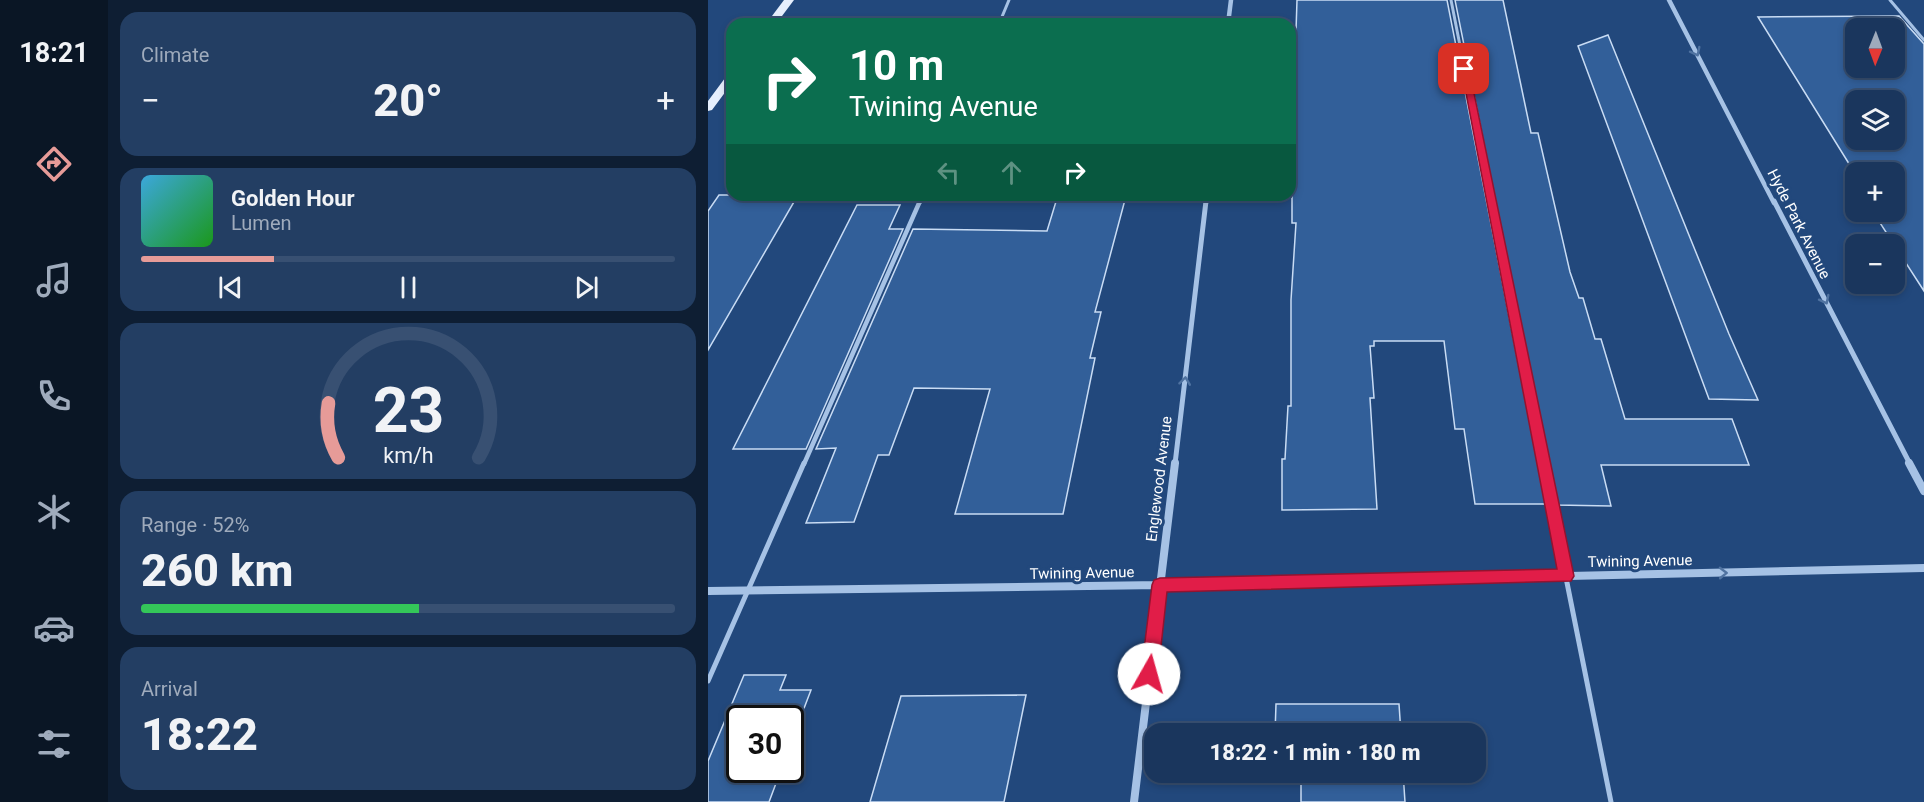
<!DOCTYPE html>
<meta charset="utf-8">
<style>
body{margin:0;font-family:Roboto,sans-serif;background:#233e63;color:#f1f3f6;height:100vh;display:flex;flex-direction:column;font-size:22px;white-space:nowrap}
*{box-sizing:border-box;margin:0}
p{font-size:20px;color:#9fabbc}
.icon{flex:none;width:33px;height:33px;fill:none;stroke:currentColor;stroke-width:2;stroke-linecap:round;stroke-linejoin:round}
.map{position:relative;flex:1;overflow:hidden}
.details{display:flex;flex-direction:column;gap:12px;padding:12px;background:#0e1e33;width:600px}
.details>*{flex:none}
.top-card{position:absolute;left:18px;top:18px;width:570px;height:183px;border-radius:18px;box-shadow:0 3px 9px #0003,0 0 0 2px #385072;background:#0b6e4f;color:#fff;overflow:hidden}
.needle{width:39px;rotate:181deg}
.tools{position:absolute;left:1137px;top:18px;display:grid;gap:12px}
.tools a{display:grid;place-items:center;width:60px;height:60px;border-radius:12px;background:#1a365d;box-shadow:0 3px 9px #0003,0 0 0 2px #385072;font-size:30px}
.speed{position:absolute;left:18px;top:705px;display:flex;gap:12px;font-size:30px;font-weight:700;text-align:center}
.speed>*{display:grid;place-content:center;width:78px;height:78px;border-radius:50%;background:#1a365d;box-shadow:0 3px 9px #0003,0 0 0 2px #385072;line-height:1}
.speed .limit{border:3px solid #111;border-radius:9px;background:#fff;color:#111}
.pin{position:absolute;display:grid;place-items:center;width:51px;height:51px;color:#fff;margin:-26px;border-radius:12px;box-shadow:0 3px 9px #0006}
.me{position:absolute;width:66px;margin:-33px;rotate:7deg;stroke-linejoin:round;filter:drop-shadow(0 0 4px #0008)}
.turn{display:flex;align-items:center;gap:21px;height:126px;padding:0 24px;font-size:27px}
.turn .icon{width:78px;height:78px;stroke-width:2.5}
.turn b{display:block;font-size:42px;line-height:51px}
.lanes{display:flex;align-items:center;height:57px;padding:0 24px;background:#0003;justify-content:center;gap:30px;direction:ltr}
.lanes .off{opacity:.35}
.big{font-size:45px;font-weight:800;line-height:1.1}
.details .card{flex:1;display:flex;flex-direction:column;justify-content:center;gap:9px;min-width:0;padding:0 21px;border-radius:18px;background:#233e63}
.details .dial{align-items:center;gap:0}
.dial svg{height:156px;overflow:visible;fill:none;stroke:#385072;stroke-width:7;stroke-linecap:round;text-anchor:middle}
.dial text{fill:#f1f3f6;stroke:none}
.song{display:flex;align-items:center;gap:18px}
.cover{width:72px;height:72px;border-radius:9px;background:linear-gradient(135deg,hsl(200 70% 55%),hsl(120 70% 35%))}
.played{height:6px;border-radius:3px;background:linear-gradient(90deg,#e69b98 25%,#385072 25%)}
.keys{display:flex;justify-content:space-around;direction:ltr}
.heat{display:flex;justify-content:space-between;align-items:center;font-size:33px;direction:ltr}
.charge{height:9px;border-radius:4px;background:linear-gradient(90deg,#34c759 52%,#385072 0)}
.trip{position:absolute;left:436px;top:723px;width:342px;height:60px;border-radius:18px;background:#1a365d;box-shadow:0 3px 9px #0003,0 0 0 2px #385072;font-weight:800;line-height:60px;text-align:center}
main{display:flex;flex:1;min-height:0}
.tab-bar{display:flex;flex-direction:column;width:108px;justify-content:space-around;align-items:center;background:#0a1625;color:#9fabbc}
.tab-bar .icon{width:42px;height:42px}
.tab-bar .on{color:#e69b98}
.tab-bar b{font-size:27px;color:#f1f3f6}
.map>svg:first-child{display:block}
.building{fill:#325f99;stroke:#c9dcf4;stroke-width:1.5;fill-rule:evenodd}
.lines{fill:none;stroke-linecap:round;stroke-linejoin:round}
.service-far2{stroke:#a6c2e5;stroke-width:3}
.service-far1{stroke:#a6c2e5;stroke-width:4.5}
.service{stroke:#a6c2e5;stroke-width:5}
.minor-far2{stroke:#a6c2e5;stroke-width:4.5}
.minor-far1{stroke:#a6c2e5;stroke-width:5}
.minor{stroke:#a6c2e5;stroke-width:8}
.primary{fill:#e6effd;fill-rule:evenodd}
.oneway{stroke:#5073a1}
.route{fill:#e11d48;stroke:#92132f;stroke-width:1.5}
.labels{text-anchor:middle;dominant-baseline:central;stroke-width:6;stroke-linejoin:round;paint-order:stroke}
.street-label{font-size:15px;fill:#fff;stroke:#22487c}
</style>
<main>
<nav class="tab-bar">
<b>18:21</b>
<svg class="icon on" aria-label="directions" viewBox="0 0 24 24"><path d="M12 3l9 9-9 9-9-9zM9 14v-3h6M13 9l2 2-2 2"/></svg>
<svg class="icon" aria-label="music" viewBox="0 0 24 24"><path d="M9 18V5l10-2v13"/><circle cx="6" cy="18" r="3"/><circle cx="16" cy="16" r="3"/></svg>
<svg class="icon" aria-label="phone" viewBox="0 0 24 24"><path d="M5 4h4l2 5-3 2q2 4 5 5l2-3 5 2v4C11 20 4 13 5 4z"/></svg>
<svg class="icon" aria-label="climate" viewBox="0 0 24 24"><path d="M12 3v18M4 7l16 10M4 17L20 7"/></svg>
<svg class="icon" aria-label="car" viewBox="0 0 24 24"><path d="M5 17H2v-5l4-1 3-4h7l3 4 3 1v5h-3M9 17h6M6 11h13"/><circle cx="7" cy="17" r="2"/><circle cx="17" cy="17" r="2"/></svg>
<svg class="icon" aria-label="filters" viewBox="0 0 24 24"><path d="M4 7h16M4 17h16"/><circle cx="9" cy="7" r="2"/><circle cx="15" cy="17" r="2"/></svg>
</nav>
<section class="details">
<div class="card"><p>Climate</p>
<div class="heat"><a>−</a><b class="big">20°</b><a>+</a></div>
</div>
<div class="card">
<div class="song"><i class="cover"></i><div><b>Golden Hour</b><p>Lumen</p></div></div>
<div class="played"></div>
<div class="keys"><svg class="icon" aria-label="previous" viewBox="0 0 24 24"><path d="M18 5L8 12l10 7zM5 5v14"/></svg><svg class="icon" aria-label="pause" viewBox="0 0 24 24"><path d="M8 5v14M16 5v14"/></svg><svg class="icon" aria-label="next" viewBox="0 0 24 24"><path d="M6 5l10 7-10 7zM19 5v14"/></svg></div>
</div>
<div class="card dial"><svg viewBox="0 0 100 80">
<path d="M14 69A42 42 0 1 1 86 69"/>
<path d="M14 69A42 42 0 0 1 9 41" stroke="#e69b98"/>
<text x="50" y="56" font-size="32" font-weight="700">23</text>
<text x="50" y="72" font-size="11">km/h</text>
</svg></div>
<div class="card"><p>Range · 52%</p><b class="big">260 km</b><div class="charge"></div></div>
<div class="card"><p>Arrival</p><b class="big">18:22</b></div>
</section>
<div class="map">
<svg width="1216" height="802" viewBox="0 0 1216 802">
<rect width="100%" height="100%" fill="#22487c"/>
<path class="building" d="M 589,0 L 739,0 L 838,504 L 767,504 L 756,429 L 747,429 L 736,341 L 666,341 L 666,346 L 662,346 L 666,398 L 662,398 L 669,509 L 574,510 L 574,459 L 577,459 L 580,406 L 583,406 L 583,300 L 588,223 L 584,223 L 584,155 Z
M 747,0 L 795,0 L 823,133 L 830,133 L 862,272 L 871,298 L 875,298 L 887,339 L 893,339 L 917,419 L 1024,419 L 1041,465 L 893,465 L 903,506 L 848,505 Z
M 1191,16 L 1216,44 L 1216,291 L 1165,212 L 1186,212 L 1186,172 L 1148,172 L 1148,175 L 1050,17 ZM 1148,28 L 1186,28 L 1186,68 L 1148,68 ZM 1148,100 L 1186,100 L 1186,140 L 1148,140 Z
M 900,35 L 1021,334 L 1050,400 L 1001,399 L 870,46 Z
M 11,195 L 90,195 L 0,350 L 0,211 Z
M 350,195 L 418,196 L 387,312 L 393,312 L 382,358 L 387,358 L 355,514 L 247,514 L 282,389 L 206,388 L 181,455 L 170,455 L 146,522 L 98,523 L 128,448 L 108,449 L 205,229 L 339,231 Z
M 149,205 L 192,205 L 181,229 L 195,229 L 98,449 L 25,449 Z
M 36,675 L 78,675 L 72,690 L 103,690 L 82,745 L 82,718 L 32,718 L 32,770 L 73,770 L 61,802 L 0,802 L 0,761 Z
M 318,695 L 296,802 L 162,802 L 193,696 Z
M 568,704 L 691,704 L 693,734 L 567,734 Z
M 566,772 L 695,772 L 697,802 L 593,802 L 593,782 L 566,782 Z"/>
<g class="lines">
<path class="service-far2" d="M 743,0 L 783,203
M 1182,0 L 1216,40
M 291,24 L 301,0
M 212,203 L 215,195"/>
<path class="service-far1" d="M 783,201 L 836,464
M 96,464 L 212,201"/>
<path class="service" d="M 835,463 L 903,802
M 0,681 L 96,463"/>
<path class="minor-far2" d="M 961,0 L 1066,203
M 520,24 L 523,0
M 498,203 L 499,195"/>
<path class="minor-far1" d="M 1066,201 L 1202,464
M 467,464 L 498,201"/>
<path class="minor" d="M 1201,463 L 1216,491
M 0,591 L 452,585 L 1216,568
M 426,802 L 467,463"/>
<path class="primary" d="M 76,0 L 86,0 L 68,24 L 58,24 Z
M 24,73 L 24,83 L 4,110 L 0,111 L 0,101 L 20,74 Z"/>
</g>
<defs><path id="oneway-chevron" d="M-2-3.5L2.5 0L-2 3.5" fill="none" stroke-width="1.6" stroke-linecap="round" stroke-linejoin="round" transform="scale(1.5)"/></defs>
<g class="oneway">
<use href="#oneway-chevron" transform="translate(988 52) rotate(63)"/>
<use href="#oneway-chevron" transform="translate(1117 300) rotate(63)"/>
<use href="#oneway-chevron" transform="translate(477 381) rotate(-83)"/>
<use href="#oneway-chevron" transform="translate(1015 573) rotate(-1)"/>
</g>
<path class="route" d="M 753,67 L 761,69 L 866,576 L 863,581 L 459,592 L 450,674 L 447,680 L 441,683 L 435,680 L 433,674 L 444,585 L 446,580 L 452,578 L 849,569 Z"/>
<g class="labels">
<g class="street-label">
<text transform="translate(1091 224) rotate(63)">Hyde Park Avenue</text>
<text transform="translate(451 479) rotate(-83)">Englewood Avenue</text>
<text transform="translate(932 561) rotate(-1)">Twining Avenue</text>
<text transform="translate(374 573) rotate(-1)">Twining Avenue</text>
</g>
</g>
</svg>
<div class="tools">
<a><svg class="needle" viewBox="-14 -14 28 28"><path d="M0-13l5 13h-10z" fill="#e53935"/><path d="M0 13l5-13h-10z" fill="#9fabbc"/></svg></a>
<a><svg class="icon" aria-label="layers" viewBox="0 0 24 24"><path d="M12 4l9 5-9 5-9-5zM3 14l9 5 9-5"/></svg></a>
<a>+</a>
<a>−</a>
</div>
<div class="speed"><div class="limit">30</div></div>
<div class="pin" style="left:756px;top:69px;background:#d93025"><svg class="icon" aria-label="arrive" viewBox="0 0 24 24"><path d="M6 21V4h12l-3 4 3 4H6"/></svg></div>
<svg class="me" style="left:441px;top:674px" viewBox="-20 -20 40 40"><circle r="19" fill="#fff"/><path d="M0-13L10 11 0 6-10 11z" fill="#e11d48"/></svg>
<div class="trip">18:22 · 1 min · 180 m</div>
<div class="top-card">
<div class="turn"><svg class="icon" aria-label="right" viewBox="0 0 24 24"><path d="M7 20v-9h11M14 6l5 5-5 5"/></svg><div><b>10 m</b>Twining Avenue</div></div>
<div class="lanes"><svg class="icon off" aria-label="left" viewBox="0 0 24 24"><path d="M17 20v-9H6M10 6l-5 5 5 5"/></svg><svg class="icon off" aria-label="ahead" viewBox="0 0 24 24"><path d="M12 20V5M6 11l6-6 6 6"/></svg><svg class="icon" aria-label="right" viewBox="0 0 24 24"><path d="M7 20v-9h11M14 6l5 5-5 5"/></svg></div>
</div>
</div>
</main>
